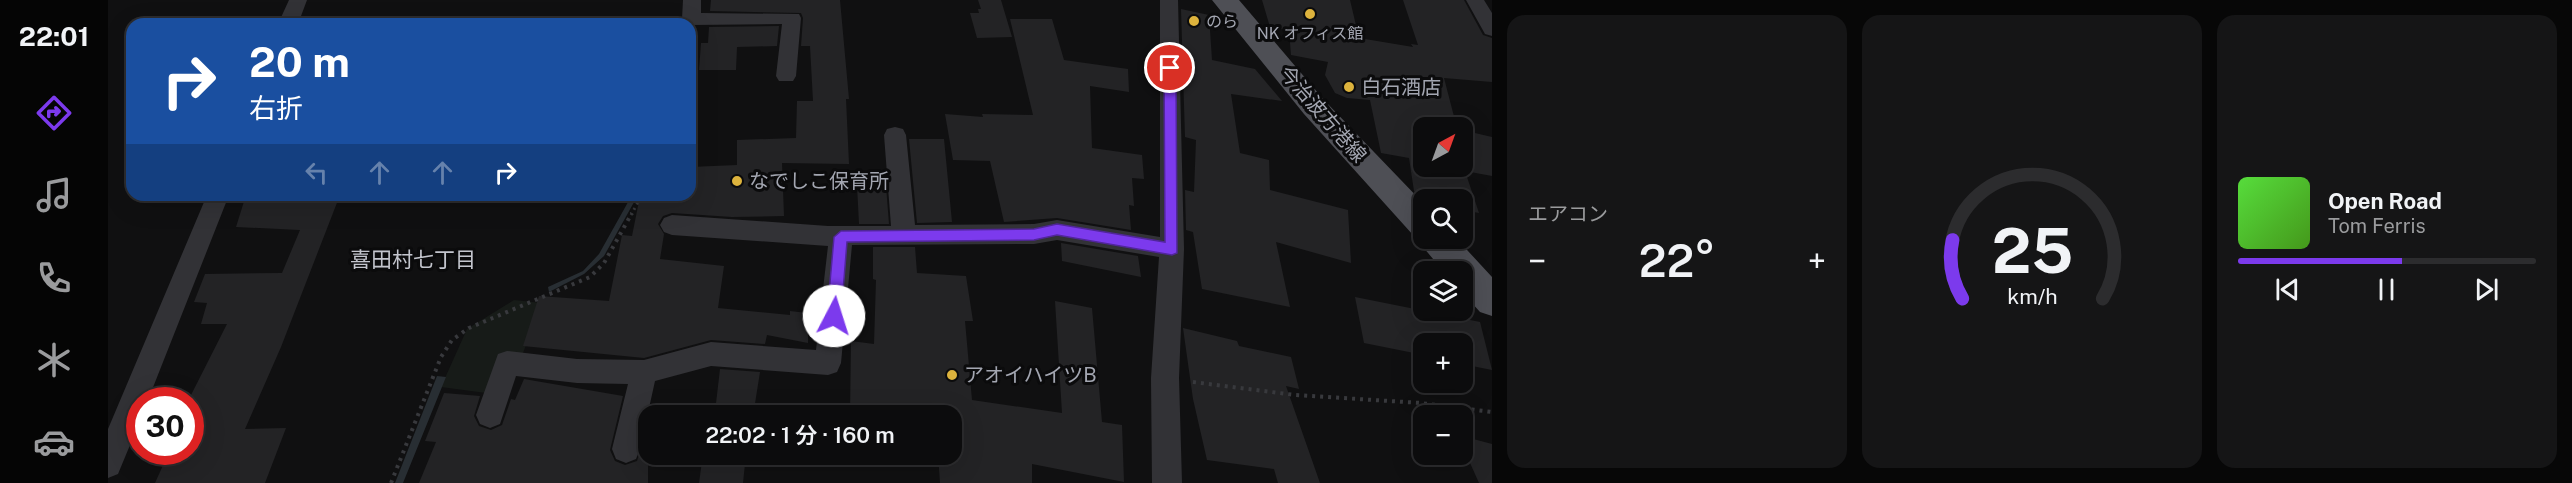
<!DOCTYPE html>
<html lang="ja">
<meta charset="utf-8">
<style>
body{margin:0;font-family:"Public Sans","Noto Sans JP",sans-serif;background:#151516;color:#f1f3f6;height:100vh;display:flex;flex-direction:column;font-size:22px;white-space:nowrap}
*{box-sizing:border-box;margin:0}
p{font-size:20px;color:#9a9b9d}
.icon{flex:none;width:33px;height:33px;fill:none;stroke:currentColor;stroke-width:2;stroke-linecap:round;stroke-linejoin:round}
.map{position:relative;flex:1;overflow:hidden}
.drawer{display:flex;flex-direction:column;gap:15px;padding:15px;background:#070707;width:1080px}
.drawer>*{flex:none}
.top-card{position:absolute;left:18px;top:18px;width:570px;height:183px;border-radius:18px;box-shadow:0 6px 24px #0002,0 0 0 2px #2c2c2e;background:#1a4fa0;color:#fff;overflow:hidden}
.needle{width:39px;rotate:41deg}
.buttons{position:absolute;left:1305px;top:117px;display:grid;gap:12px}
.buttons a{display:grid;place-items:center;width:60px;height:60px;border-radius:12px;background:#0c0c0d;box-shadow:0 6px 24px #0002,0 0 0 2px #2c2c2e;font-size:30px}
.speed{position:absolute;left:18px;top:387px;display:flex;gap:12px;font-size:30px;font-weight:700;text-align:center}
.speed>*{display:grid;place-content:center;width:78px;height:78px;border-radius:50%;background:#0c0c0d;box-shadow:0 6px 24px #0002,0 0 0 2px #2c2c2e;line-height:1}
.speed .limit{border:9px solid #d22;background:#fff;color:#111}
.pin{position:absolute;display:grid;place-items:center;width:51px;height:51px;color:#fff;margin:-26px;border:3px solid #fff;border-radius:50%;box-shadow:0 2px 6px #0007}
.me{position:absolute;width:66px;margin:-33px;rotate:5deg;stroke-linejoin:round;filter:drop-shadow(0 0 4px #0008)}
.turn{display:flex;align-items:center;gap:21px;height:126px;padding:0 24px;font-size:27px}
.turn .icon{width:78px;height:78px;stroke-width:2.5}
.turn b{display:block;font-size:42px;line-height:51px}
.lanes{display:flex;align-items:center;height:57px;padding:0 24px;background:#0003;justify-content:center;gap:30px;direction:ltr}
.lanes .off{opacity:.35}
.big{font-size:45px;font-weight:600;line-height:1.1}
.drawer .card{flex:1;display:flex;flex-direction:column;justify-content:center;gap:9px;min-width:0;padding:0 21px;border-radius:18px;background:#151516}
.drawer .dial{align-items:center;gap:0}
.dial svg{height:156px;overflow:visible;fill:none;stroke:#2c2c2e;stroke-width:7;stroke-linecap:round;text-anchor:middle}
.dial text{fill:#f1f3f6;stroke:none}
.song{display:flex;align-items:center;gap:18px}
.cover{width:72px;height:72px;border-radius:9px;background:linear-gradient(135deg,hsl(110 70% 55%),hsl(100 70% 35%))}
.played{height:6px;border-radius:3px;background:linear-gradient(90deg,#7c3aed 55%,#2c2c2e 55%)}
.keys{display:flex;justify-content:space-around;direction:ltr}
.heat{display:flex;justify-content:space-between;align-items:center;font-size:33px;direction:ltr}
.drawer .tiles{flex:1;display:grid;gap:15px;grid-template-columns:repeat(3,1fr)}
.trip{position:absolute;left:530px;top:405px;width:324px;height:60px;border-radius:18px;background:#0c0c0d;box-shadow:0 6px 24px #0002,0 0 0 2px #2c2c2e;font-weight:600;line-height:60px;text-align:center}
main{display:flex;flex:1;min-height:0}
.menu{display:flex;flex-direction:column;width:108px;justify-content:space-around;align-items:center;background:#050505;color:#9a9b9d}
.menu .icon{width:42px;height:42px}
.menu .active{color:#7c3aed}
.menu b{font-size:27px;color:#f1f3f6}
.map>svg:first-child{display:block}
.green{fill:#171b18}
.water{fill:#282e33}
.building{fill:#232325}
.lines{fill:none;stroke-linecap:round;stroke-linejoin:round}
.path-far1{stroke:#38393d;stroke-width:3;stroke-dasharray:2 4;stroke-linecap:butt}
.path{stroke:#38393d;stroke-width:4;stroke-dasharray:3 5;stroke-linecap:butt}
.street{fill:#323236;fill-rule:evenodd}
.primary{fill:#4e4f55;fill-rule:evenodd}
.route{fill:#7c3aed;stroke:#51269a;stroke-width:1.5}
.poi-dot{fill:#ddb33d;stroke:#0b0b0c;stroke-width:2}
.labels{text-anchor:middle;dominant-baseline:central;stroke-width:6;stroke-linejoin:round;paint-order:stroke}
.far-poi-label{font-size:16px;fill:#a3a6b1;stroke:#0b0b0c;text-anchor:start}
.poi-label{font-size:20px;fill:#a3a6b1;stroke:#0b0b0c;text-anchor:start}
.street-label{font-size:20px;fill:#a3a6b1;stroke:#0b0b0c}
.neighbourhood-label{font-size:21px;fill:#c3c5cd;stroke:#0b0b0c}
</style>
<main>
<nav class="menu">
<b>22:01</b>
<svg class="icon active" aria-label="directions" viewBox="0 0 24 24"><path d="M12 3l9 9-9 9-9-9zM9 14v-3h6M13 9l2 2-2 2"/></svg>
<svg class="icon" aria-label="music" viewBox="0 0 24 24"><path d="M9 18V5l10-2v13"/><circle cx="6" cy="18" r="3"/><circle cx="16" cy="16" r="3"/></svg>
<svg class="icon" aria-label="phone" viewBox="0 0 24 24"><path d="M5 4h4l2 5-3 2q2 4 5 5l2-3 5 2v4C11 20 4 13 5 4z"/></svg>
<svg class="icon" aria-label="climate" viewBox="0 0 24 24"><path d="M12 3v18M4 7l16 10M4 17L20 7"/></svg>
<svg class="icon" aria-label="car" viewBox="0 0 24 24"><path d="M5 17H2v-5l4-1 3-4h7l3 4 3 1v5h-3M9 17h6M6 11h13"/><circle cx="7" cy="17" r="2"/><circle cx="17" cy="17" r="2"/></svg>
</nav>
<div class="map">
<svg width="1384" height="483" viewBox="0 0 1384 483">
<rect width="100%" height="100%" fill="#101011"/>
<path class="green" d="M 406,300 L 434,303 L 410,366 L 378,393 L 333,387 L 359,329 Z"/>
<path class="water" d="M 524,195 L 530,195 L 496,256 L 476,274 L 441,292 L 440,287 L 475,271 L 491,254 Z
M 329,376 L 338,377 L 295,483 L 287,483 Z"/>
<path class="building" d="M 603,0 L 732,0 L 741,99 L 738,99 L 741,164 L 674,163 L 676,216 L 624,217 L 564,213 L 555,216 L 550,224 L 556,234 L 552,259 L 616,266 L 610,308 L 682,315 L 682,311 L 707,314 L 706,332 L 700,333 L 700,343 L 659,335 L 657,344 L 603,340 L 536,358 L 415,346 L 431,296 L 501,301 L 514,235 L 524,236 L 531,201 L 550,203 L 551,195 L 582,195 L 582,167 L 629,165 L 629,140 L 688,138 L 689,101 L 705,101 L 702,46 L 693,46 L 695,18 L 693,13 L 602,11 Z
M 870,0 L 893,0 L 904,37 L 869,38 L 862,13 L 871,13 L 870,9 L 873,9 Z
M 1154,0 L 1242,0 L 1251,38 L 1305,47 L 1303,44 L 1310,45 L 1295,0 L 1356,0 L 1375,35 L 1384,38 L 1384,82 L 1336,78 L 1349,128 L 1316,128 L 1316,166 L 1354,166 L 1354,130 L 1384,137 L 1384,176 L 1357,171 L 1371,213 L 1354,210 L 1354,200 L 1316,200 L 1306,191 L 1301,158 L 1273,153 L 1262,100 L 1239,98 L 1227,93 L 1217,75 L 1220,62 L 1183,55 L 1181,30 L 1162,27 Z
M 1073,9 L 1101,15 L 1104,60 L 1147,69 L 1174,101 L 1123,94 L 1132,153 L 1161,160 L 1162,190 L 1240,210 L 1243,263 L 1168,242 L 1182,307 L 1094,289 L 1085,232 L 1078,230 L 1077,190 L 1086,192 L 1088,140 L 1077,137 Z
M 902,19 L 944,19 L 956,60 L 1020,69 L 1021,92 L 982,86 L 984,148 L 1034,155 L 1036,179 L 1024,178 L 1026,206 L 1021,205 L 1023,230 L 949,218 L 896,222 L 882,161 L 845,160 L 837,114 L 875,117 L 874,114 L 925,115 Z
M 671,26 L 669,46 L 629,47 L 628,70 L 591,70 L 593,43 L 600,43 L 601,27 Z
M 801,139 L 836,139 L 844,222 L 809,223 Z
M 749,185 L 778,186 L 781,224 L 751,224 Z
M 138,195 L 232,195 L 173,347 L 137,429 L 178,428 L 157,483 L 47,483 L 61,452 L 82,452 L 82,397 L 119,324 L 93,324 L 99,303 L 86,302 L 97,274 L 174,273 L 192,230 L 128,227 Z
M 953,243 L 1030,256 L 1033,277 L 954,261 Z
M 765,247 L 807,247 L 809,273 L 858,276 L 865,321 L 857,321 L 864,400 L 954,413 L 947,301 L 984,308 L 994,422 L 1014,425 L 1016,482 L 924,464 L 924,483 L 832,483 L 830,454 L 843,454 L 843,416 L 742,416 L 743,341 L 766,344 L 768,280 L 765,279 Z
M 1247,297 L 1372,322 L 1384,370 L 1354,364 L 1354,344 L 1316,344 L 1316,355 L 1256,343 Z
M 1075,328 L 1129,341 L 1131,346 L 1183,357 L 1191,389 L 1178,386 L 1212,483 L 1170,483 L 1166,469 L 1099,460 L 1085,399 Z
M 612,369 L 652,372 L 645,416 L 600,416 L 601,411 L 607,412 Z
M 416,379 L 515,396 L 502,450 L 507,461 L 517,465 L 529,461 L 540,423 L 540,483 L 311,483 L 328,442 L 317,441 L 336,393 L 372,396 L 366,416 L 371,426 L 383,430 L 394,425 L 403,399 L 407,400 Z
M 1354,436 L 1384,444 L 1384,483 L 1371,483 L 1354,445 Z
M 595,454 L 638,454 L 635,483 L 591,483 Z"/>
<g class="lines">
<path class="path-far1" d="M 523,215 L 534,195"/>
<path class="path" d="M 1085,382 L 1187,395 L 1313,403 L 1384,412
M 283,483 L 333,357 L 344,340 L 361,328 L 482,277 L 496,263 L 524,213"/>
<path class="street" d="M 181,0 L 199,0 L 190,24 L 170,24 Z
M 575,0 L 593,0 L 593,13 L 691,14 L 693,18 L 688,76 L 685,81 L 671,81 L 668,76 L 674,24 L 584,25 L 577,23 L 574,19 Z
M 1052,0 L 1070,0 L 1076,249 L 1071,378 L 1074,483 L 1044,483 L 1043,378 L 1051,257 L 949,240 L 926,244 L 744,245 L 733,363 L 729,372 L 720,375 L 603,366 L 547,381 L 532,449 L 528,459 L 518,463 L 508,459 L 504,449 L 520,384 L 469,383 L 408,376 L 392,424 L 382,428 L 372,424 L 368,415 L 390,354 L 399,351 L 469,359 L 536,360 L 603,342 L 708,350 L 720,246 L 564,235 L 556,232 L 552,225 L 556,218 L 564,215 L 720,226 L 783,226 L 776,135 L 779,129 L 787,127 L 795,129 L 798,135 L 807,225 L 926,224 L 949,220 L 1052,237 Z
M 1358,0 L 1376,0 L 1384,13 L 1384,36 L 1377,34 Z
M 99,195 L 121,195 L 40,400 L 32,400 L 32,421 L 10,474 L 0,478 L 0,429 Z"/>
<path class="primary" d="M 1104,0 L 1131,0 L 1216,100 L 1316,204 L 1316,238 L 1348,238 L 1384,277 L 1384,316 L 1372,312 L 1354,292 L 1354,272 L 1336,272 L 1315,247 L 1311,237 L 1305,235 L 1196,114 Z"/>
</g>
<path class="route" d="M 1062,64 L 1068,68 L 1069,253 L 1064,255 L 949,235 L 926,240 L 739,242 L 733,316 L 731,321 L 721,321 L 719,316 L 726,237 L 733,231 L 926,229 L 949,224 L 1057,242 L 1056,68 Z"/>
<g class="poi-dot">
<circle cx="1202" cy="14" r="6"/>
<circle cx="1086" cy="21" r="6"/>
<circle cx="1241" cy="87" r="6"/>
<circle cx="629" cy="181" r="6"/>
<circle cx="844" cy="375" r="6"/>
</g>
<g class="labels">
<g class="far-poi-label">
<text x="1098" y="21">のら</text>
<text x="1202" y="33" text-anchor="middle">NK オフィス館</text>
</g>
<g class="poi-label">
<text x="1253" y="87">白石酒店</text>
<text x="641" y="181">なでしこ保育所</text>
<text x="856" y="375">アオイハイツB</text>
</g>
<g class="street-label">
<text transform="translate(1215 114) rotate(49)">今治波方港線</text>
</g>
<g class="neighbourhood-label">
<text x="305" y="259">喜田村七丁目</text>
</g>
</g>
</svg>
<div class="buttons">
<a><svg class="needle" viewBox="-14 -14 28 28"><path d="M0-13l5 13h-10z" fill="#e53935"/><path d="M0 13l5-13h-10z" fill="#9a9b9d"/></svg></a>
<a><svg class="icon" aria-label="search" viewBox="0 0 24 24"><circle cx="10" cy="10" r="6"/><path d="M15 15l6 6"/></svg></a>
<a><svg class="icon" aria-label="layers" viewBox="0 0 24 24"><path d="M12 4l9 5-9 5-9-5zM3 14l9 5 9-5"/></svg></a>
<a>+</a>
<a>−</a>
</div>
<div class="speed"><div class="limit">30</div></div>
<div class="pin" style="left:1062px;top:68px;background:#d93025"><svg class="icon" aria-label="arrive" viewBox="0 0 24 24"><path d="M6 21V4h12l-3 4 3 4H6"/></svg></div>
<svg class="me" style="left:726px;top:316px" viewBox="-20 -20 40 40"><circle r="19" fill="#fff"/><path d="M0-13L10 11 0 6-10 11z" fill="#7c3aed"/></svg>
<div class="trip">22:02 · 1 分 · 160 m</div>
<div class="top-card">
<div class="turn"><svg class="icon" aria-label="right" viewBox="0 0 24 24"><path d="M7 20v-9h11M14 6l5 5-5 5"/></svg><div><b>20 m</b>右折</div></div>
<div class="lanes"><svg class="icon off" aria-label="left" viewBox="0 0 24 24"><path d="M17 20v-9H6M10 6l-5 5 5 5"/></svg><svg class="icon off" aria-label="ahead" viewBox="0 0 24 24"><path d="M12 20V5M6 11l6-6 6 6"/></svg><svg class="icon off" aria-label="ahead" viewBox="0 0 24 24"><path d="M12 20V5M6 11l6-6 6 6"/></svg><svg class="icon" aria-label="right" viewBox="0 0 24 24"><path d="M7 20v-9h11M14 6l5 5-5 5"/></svg></div>
</div>
</div>
<section class="drawer">
<div class="tiles">
<div class="card"><p>エアコン</p>
<div class="heat"><a>−</a><b class="big">22°</b><a>+</a></div>
</div>
<div class="card dial"><svg viewBox="0 0 100 80">
<path d="M14 69A42 42 0 1 1 86 69"/>
<path d="M14 69A42 42 0 0 1 9 39" stroke="#7c3aed"/>
<text x="50" y="56" font-size="32" font-weight="700">25</text>
<text x="50" y="72" font-size="11">km/h</text>
</svg></div>
<div class="card">
<div class="song"><i class="cover"></i><div><b>Open Road</b><p>Tom Ferris</p></div></div>
<div class="played"></div>
<div class="keys"><svg class="icon" aria-label="previous" viewBox="0 0 24 24"><path d="M18 5L8 12l10 7zM5 5v14"/></svg><svg class="icon" aria-label="pause" viewBox="0 0 24 24"><path d="M8 5v14M16 5v14"/></svg><svg class="icon" aria-label="next" viewBox="0 0 24 24"><path d="M6 5l10 7-10 7zM19 5v14"/></svg></div>
</div>
</div>
</section>
</main>
